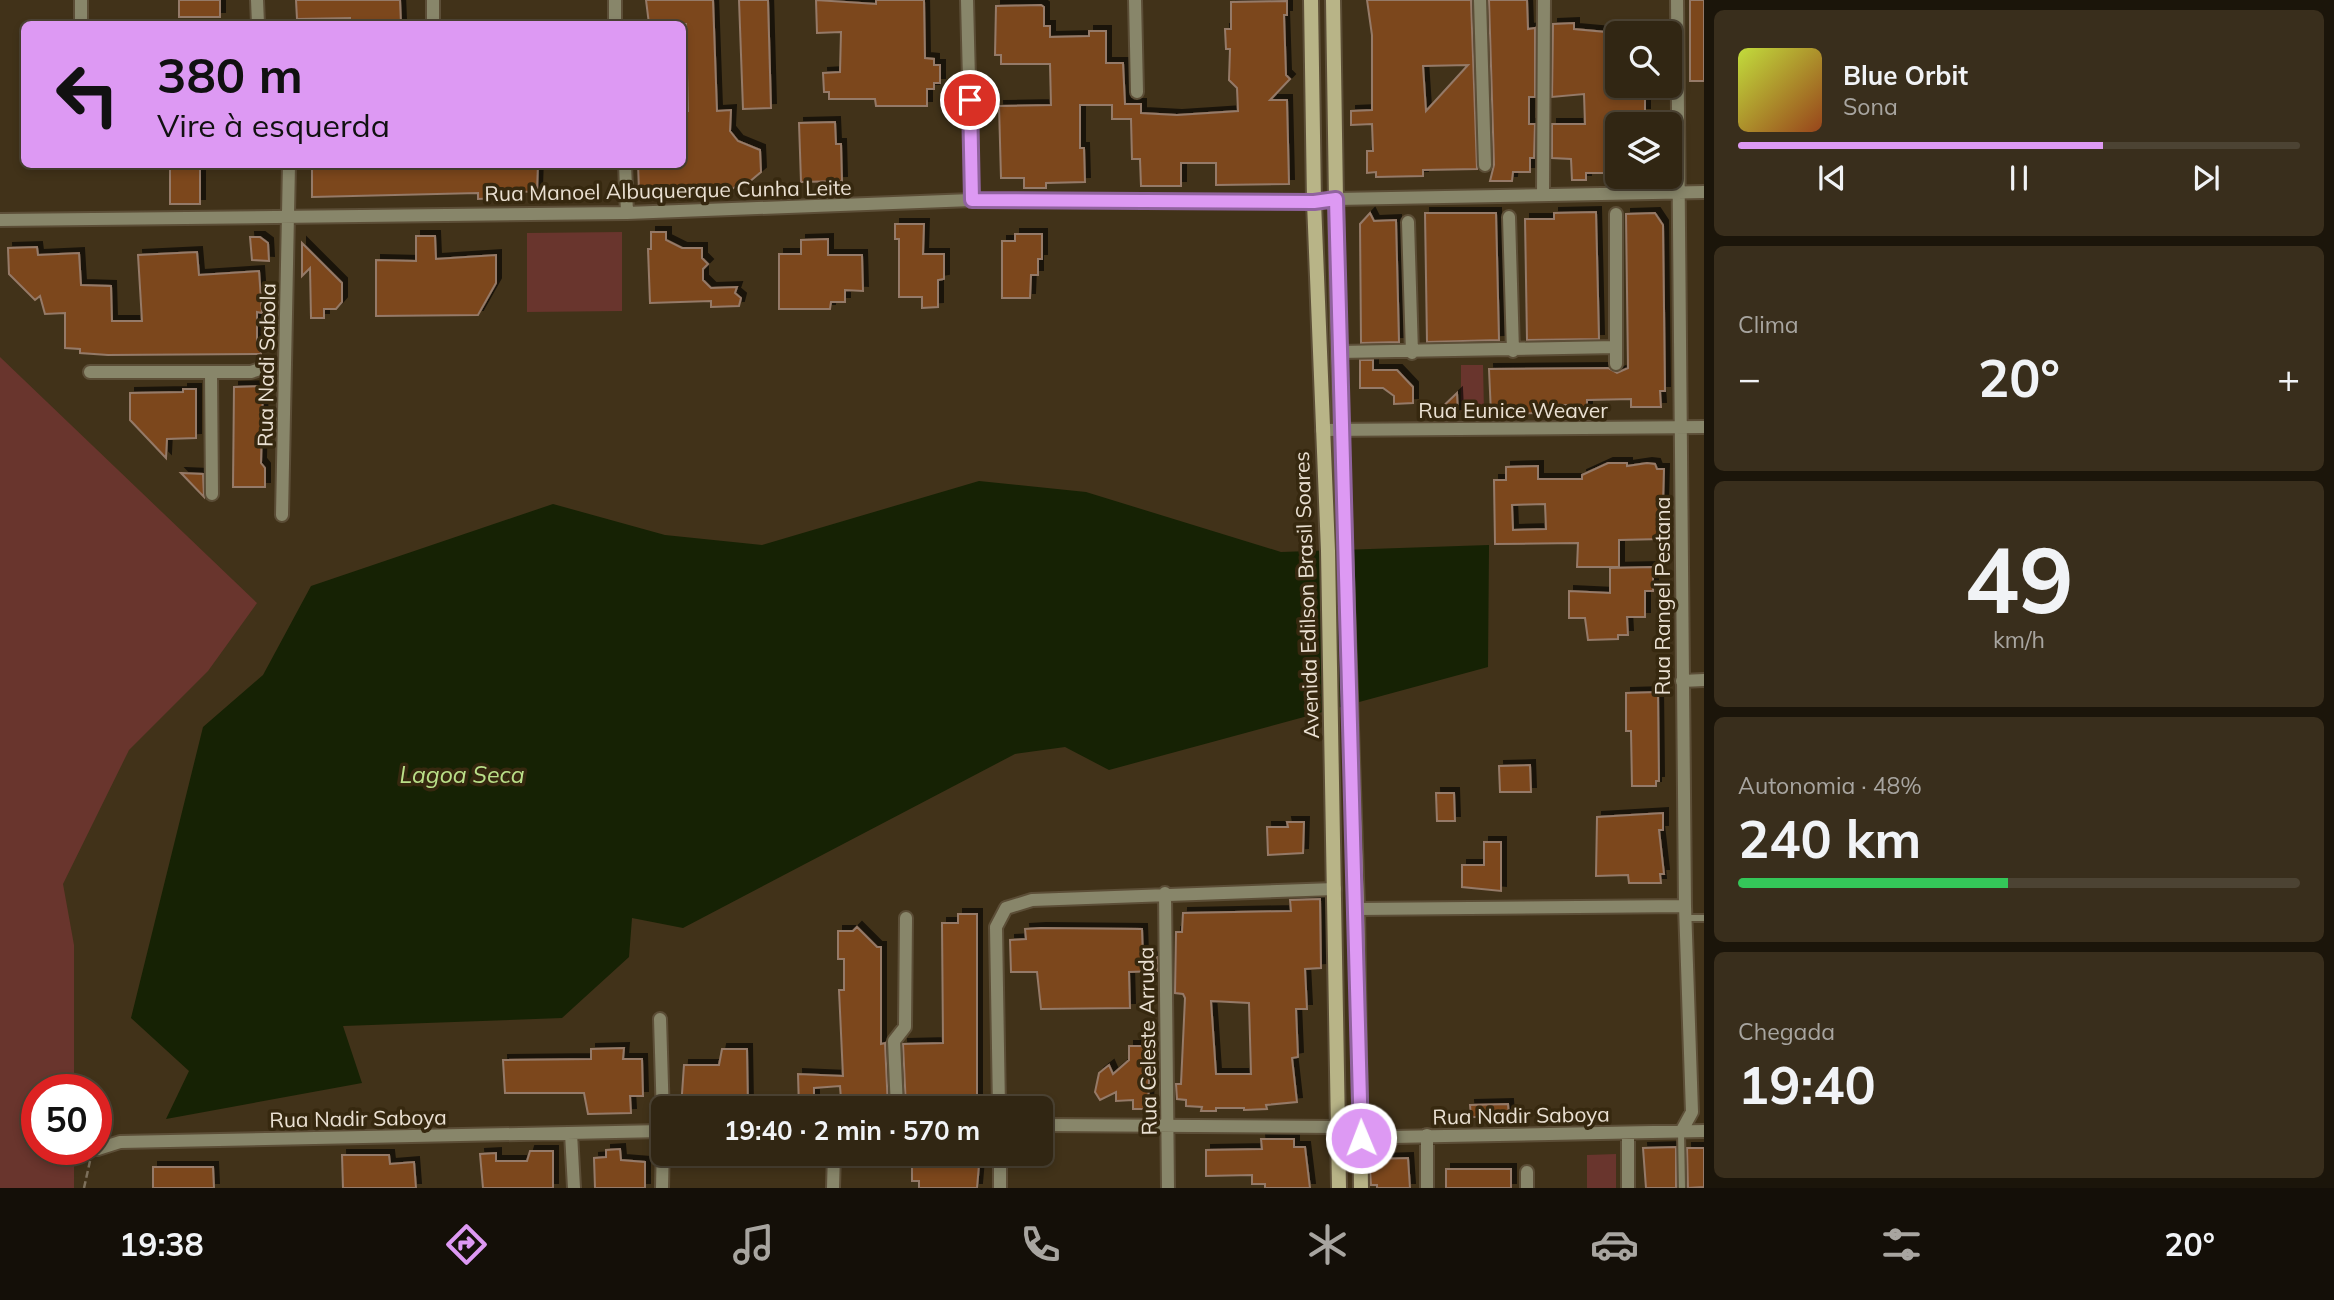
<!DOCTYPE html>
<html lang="pt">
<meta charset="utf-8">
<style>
body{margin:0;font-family:Mulish,sans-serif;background:#392e1c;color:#f1f3f6;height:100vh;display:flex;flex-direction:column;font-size:26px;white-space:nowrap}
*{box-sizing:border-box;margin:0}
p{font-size:23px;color:#a8a5a0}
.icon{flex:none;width:38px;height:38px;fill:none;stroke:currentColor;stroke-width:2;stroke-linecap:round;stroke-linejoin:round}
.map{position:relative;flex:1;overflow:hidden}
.drawer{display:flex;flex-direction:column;gap:10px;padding:10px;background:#1b150a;width:630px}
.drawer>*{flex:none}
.top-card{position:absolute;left:21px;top:21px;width:665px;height:147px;border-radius:10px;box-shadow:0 4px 10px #0003,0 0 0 2px #4c4333;background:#dd99f3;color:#111;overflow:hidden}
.tools{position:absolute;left:1605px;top:21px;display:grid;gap:14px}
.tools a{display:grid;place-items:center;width:77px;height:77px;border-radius:10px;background:#312613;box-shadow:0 4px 10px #0003,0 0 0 2px #4c4333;font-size:35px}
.speed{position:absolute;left:21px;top:1074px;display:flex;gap:14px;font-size:35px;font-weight:700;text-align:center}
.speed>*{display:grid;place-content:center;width:91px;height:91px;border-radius:50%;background:#312613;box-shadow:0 4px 10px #0003,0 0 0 2px #4c4333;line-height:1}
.speed .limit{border:10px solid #d22;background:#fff;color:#111}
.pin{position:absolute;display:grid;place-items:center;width:60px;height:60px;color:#fff;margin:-30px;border:4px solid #fff;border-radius:50%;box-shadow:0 2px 7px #0007}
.me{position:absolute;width:77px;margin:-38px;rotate:359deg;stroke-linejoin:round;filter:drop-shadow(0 0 5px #0008)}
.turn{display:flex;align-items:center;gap:24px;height:147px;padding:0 21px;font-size:32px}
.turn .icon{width:91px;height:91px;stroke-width:2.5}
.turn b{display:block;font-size:49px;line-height:60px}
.big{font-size:52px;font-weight:700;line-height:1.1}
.drawer .widget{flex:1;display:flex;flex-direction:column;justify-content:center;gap:10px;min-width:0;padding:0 24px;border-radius:10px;background:#392e1c}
.drawer .dial{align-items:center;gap:0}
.dial b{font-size:91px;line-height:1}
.song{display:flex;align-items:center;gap:21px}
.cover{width:84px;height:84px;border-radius:10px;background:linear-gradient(135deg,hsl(70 70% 55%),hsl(20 70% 35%))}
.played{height:7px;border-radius:4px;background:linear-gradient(90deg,#dd99f3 65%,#4c4333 65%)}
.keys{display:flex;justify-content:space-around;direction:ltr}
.heat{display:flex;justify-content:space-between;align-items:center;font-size:38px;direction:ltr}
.charge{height:10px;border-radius:5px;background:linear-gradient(90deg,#34c759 48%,#4c4333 0)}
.trip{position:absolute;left:651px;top:1096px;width:402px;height:70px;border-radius:10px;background:#312613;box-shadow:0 4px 10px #0003,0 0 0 2px #4c4333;font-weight:700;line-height:70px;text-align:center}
.tab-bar{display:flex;height:112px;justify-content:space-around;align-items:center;background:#140f08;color:#a8a5a0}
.tab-bar .icon{width:49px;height:49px}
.tab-bar .current{color:#dd99f3}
.tab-bar b{font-size:32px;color:#f1f3f6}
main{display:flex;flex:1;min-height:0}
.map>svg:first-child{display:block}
.green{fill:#69352d}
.water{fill:#162204}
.building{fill:#7c471f;stroke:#957a67;stroke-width:2;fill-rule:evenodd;filter:url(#shadow)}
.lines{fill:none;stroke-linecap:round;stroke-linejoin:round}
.street-tunnel{stroke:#5a4c35;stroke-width:12;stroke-dasharray:12 6;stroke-linecap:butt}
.lane-casing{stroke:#5c4e37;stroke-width:10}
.street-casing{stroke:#5c4e37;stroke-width:16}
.secondary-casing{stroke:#5c4e37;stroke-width:18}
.path{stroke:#7d705b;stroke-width:2.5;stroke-dasharray:7 3.5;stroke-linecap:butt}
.lane{stroke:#88866a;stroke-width:6}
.street{stroke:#88866a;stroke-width:12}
.secondary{stroke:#b8b487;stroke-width:14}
.route-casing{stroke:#90639e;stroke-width:18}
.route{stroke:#dd99f3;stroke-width:12}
.labels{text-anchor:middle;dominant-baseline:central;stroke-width:7;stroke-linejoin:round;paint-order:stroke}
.street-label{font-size:21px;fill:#eae0d2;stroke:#36280f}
.water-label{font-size:23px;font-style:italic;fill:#bae089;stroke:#36280f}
</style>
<main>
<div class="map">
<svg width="1704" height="1188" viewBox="0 0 1704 1188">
<defs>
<filter id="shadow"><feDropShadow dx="5" dy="-5" stdDeviation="0" flood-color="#0009"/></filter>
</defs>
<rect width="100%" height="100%" fill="#413219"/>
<path class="green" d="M 622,232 L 622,311 L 527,312 L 527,233 Z
M 0,357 L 257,603 L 208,671 L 129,750 L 63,884 L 74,945 L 74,1090 L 37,1090 L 37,1150 L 74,1150 L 74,1188 L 0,1188 Z
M 1461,365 L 1483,365 L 1484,412 L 1461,412 Z
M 1616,1154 L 1616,1188 L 1587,1188 L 1587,1155 Z"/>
<path class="water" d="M 979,481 L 1086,492 L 1281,552 L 1489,545 L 1488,667 L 1109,770 L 1065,747 L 1015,754 L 683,928 L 632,918 L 629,957 L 562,1018 L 343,1026 L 362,1083 L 166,1119 L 189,1071 L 131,1018 L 203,727 L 263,675 L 311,586 L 553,504 L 665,535 L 762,545 Z"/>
<path class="building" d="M 179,0 L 220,0 L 220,17 L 179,17 Z
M 296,0 L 400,0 L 401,24 L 350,24 L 350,18 L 297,19 Z
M 646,0 L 713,0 L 717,111 L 731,110 L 730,131 L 738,141 L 760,150 L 761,172 L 748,183 L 746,180 L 732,189 L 713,190 L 713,194 L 641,195 L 639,191 L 638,164 L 682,164 L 682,111 L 688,111 L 687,73 L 682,73 L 682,60 L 687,60 L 686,24 L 649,24 Z
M 739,0 L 768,0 L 771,108 L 743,109 Z
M 816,0 L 876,4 L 876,0 L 924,0 L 925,58 L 934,59 L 934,65 L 940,65 L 940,83 L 934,83 L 934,89 L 927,89 L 927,106 L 876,106 L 875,99 L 829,99 L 829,92 L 824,92 L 823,73 L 840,72 L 841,32 L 817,33 Z
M 1367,0 L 1471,0 L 1477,169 L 1423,170 L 1423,176 L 1376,177 L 1376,172 L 1367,173 L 1367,151 L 1373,151 L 1372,124 L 1351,125 L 1351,111 L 1372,110 L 1372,35 ZM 1468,65 L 1426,111 L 1423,66 Z
M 1489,0 L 1527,0 L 1528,29 L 1535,28 L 1535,97 L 1529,97 L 1529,124 L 1535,124 L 1534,158 L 1530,158 L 1530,172 L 1513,172 L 1512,181 L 1490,181 L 1494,165 Z
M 1690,0 L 1704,0 L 1704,81 L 1690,81 Z
M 1287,1 L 1287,15 L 1284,15 L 1286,75 L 1290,79 L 1270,100 L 1287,100 L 1289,184 L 1216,185 L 1216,163 L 1181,163 L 1181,186 L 1141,186 L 1140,159 L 1132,159 L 1131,119 L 1112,119 L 1112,105 L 1080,105 L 1080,148 L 1084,148 L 1085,182 L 1046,183 L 1046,188 L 1024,188 L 1024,178 L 1001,178 L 999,106 L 1051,105 L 1050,64 L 1001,64 L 1001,55 L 995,55 L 996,6 L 1041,5 L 1044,7 L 1044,26 L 1050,26 L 1050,37 L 1089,36 L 1089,31 L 1106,31 L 1106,63 L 1123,63 L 1125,104 L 1141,104 L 1141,113 L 1177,115 L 1238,111 L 1237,88 L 1229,80 L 1230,49 L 1226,49 L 1225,29 L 1231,29 L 1231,2 Z
M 1574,23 L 1574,29 L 1617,33 L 1617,86 L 1639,86 L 1640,96 L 1645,96 L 1645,113 L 1617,113 L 1617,173 L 1586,173 L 1586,180 L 1572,180 L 1571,159 L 1552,158 L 1552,124 L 1585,124 L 1584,94 L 1552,97 L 1553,24 Z
M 835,122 L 836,144 L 841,144 L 842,181 L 801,182 L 799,123 Z
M 170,164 L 200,164 L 200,204 L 170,204 Z
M 312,164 L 538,164 L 537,192 L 499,191 L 499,198 L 478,199 L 478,193 L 312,197 Z
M 1596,212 L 1599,339 L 1527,340 L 1525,219 L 1554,219 L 1554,213 Z
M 1370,213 L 1374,221 L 1396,220 L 1399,342 L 1361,343 L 1360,224 Z
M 1425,213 L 1496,213 L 1499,340 L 1427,342 Z
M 1655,213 L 1663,225 L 1665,391 L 1660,391 L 1661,407 L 1631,407 L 1631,399 L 1587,400 L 1587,412 L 1567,413 L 1566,405 L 1539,405 L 1539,413 L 1491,414 L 1489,369 L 1608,368 L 1617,373 L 1628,368 L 1626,214 Z
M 895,224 L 924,224 L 923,254 L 944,254 L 944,279 L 938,280 L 938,307 L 922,308 L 922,297 L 899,297 L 899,239 L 895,239 Z
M 651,232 L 666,232 L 666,240 L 682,248 L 702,248 L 702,258 L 708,264 L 703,269 L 703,280 L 711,288 L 737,287 L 735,293 L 741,298 L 739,306 L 711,307 L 711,301 L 650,303 L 648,249 L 651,249 Z
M 1015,234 L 1042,234 L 1042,259 L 1038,259 L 1038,275 L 1031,275 L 1030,298 L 1002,298 L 1002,241 L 1015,241 Z
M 416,236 L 435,236 L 436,259 L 496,255 L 496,283 L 478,315 L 376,316 L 376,260 L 416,261 Z
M 250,237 L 260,237 L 268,243 L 269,261 L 252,260 Z
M 828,239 L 828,255 L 862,255 L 863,291 L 845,290 L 845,302 L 831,302 L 830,309 L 779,309 L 779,254 L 801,254 L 801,240 Z
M 302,243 L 342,283 L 342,302 L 336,309 L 324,309 L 324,318 L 311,318 L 310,268 L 302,276 Z
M 37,247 L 38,255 L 79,253 L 81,285 L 111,286 L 112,321 L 142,321 L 138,255 L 197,252 L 199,275 L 259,271 L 262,313 L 257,312 L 257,341 L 260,340 L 261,354 L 108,355 L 80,353 L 80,349 L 65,348 L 65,313 L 45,314 L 40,296 L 35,300 L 9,274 L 8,248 Z
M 1360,360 L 1373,360 L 1373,370 L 1397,370 L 1413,387 L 1413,403 L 1394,404 L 1394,396 L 1383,388 L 1360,388 Z
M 263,386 L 261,463 L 265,468 L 265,487 L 233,487 L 234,387 Z
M 183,389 L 196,389 L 196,438 L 167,439 L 166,458 L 130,420 L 130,393 L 183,392 Z
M 1457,393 L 1458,414 L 1434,415 Z
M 1608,463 L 1627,463 L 1627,466 L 1647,463 L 1655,464 L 1657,469 L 1664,469 L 1662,539 L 1619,540 L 1619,567 L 1577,567 L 1578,543 L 1495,544 L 1494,480 L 1506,480 L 1506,467 L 1538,466 L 1538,479 L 1582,479 L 1582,475 ZM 1545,504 L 1546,529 L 1513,530 L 1512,505 Z
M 181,473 L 203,474 L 204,497 Z
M 1653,567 L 1653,591 L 1645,591 L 1645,617 L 1627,617 L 1628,635 L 1618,635 L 1618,639 L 1588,640 L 1585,618 L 1569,618 L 1569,591 L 1610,593 L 1610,568 Z
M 1658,692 L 1659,781 L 1656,781 L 1656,786 L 1632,786 L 1631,731 L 1626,731 L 1626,693 Z
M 1530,765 L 1531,792 L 1500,792 L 1499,766 Z
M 1436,793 L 1454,793 L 1455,821 L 1437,821 Z
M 1663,813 L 1663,830 L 1659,830 L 1664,874 L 1660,874 L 1661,883 L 1629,883 L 1628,875 L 1596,876 L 1597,817 Z
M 1287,822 L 1304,822 L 1303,853 L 1268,855 L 1267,827 L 1288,827 Z
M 1484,842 L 1501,842 L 1501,891 L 1462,887 L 1462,865 L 1484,865 Z
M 1320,899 L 1321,968 L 1305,969 L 1307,1009 L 1296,1009 L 1298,1057 L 1292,1058 L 1297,1102 L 1266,1105 L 1267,1109 L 1244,1110 L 1244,1108 L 1216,1108 L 1216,1111 L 1201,1111 L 1202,1107 L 1186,1106 L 1186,1100 L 1177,1099 L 1176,1084 L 1181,1084 L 1185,998 L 1183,994 L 1175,993 L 1176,932 L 1182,932 L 1183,913 L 1291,911 L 1290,900 ZM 1211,1001 L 1249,1003 L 1251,1074 L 1216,1074 Z
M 958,914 L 977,914 L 977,1103 L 908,1103 L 911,1108 L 906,1108 L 903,1044 L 943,1043 L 942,923 L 958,923 Z
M 857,927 L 877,947 L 881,947 L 881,1044 L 885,1043 L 888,1108 L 849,1108 L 841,1099 L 840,1086 L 814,1088 L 814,1107 L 799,1108 L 798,1074 L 843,1076 L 839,990 L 844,990 L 844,959 L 838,959 L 838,931 L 853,931 Z
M 1041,928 L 1142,929 L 1143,958 L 1157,957 L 1157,971 L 1129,972 L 1130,1008 L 1041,1009 L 1037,972 L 1011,972 L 1010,940 L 1026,939 L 1025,929 Z
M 1129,1046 L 1150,1046 L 1148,1109 L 1133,1109 L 1133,1100 L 1116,1101 L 1116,1092 L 1100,1100 L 1095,1092 L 1099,1073 L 1109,1065 L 1113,1074 L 1129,1060 Z
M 624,1048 L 623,1059 L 642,1059 L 643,1096 L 630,1096 L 631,1113 L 588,1114 L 584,1093 L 505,1093 L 503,1060 L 591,1059 L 591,1049 Z
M 722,1049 L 747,1049 L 748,1108 L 681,1108 L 684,1065 L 719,1065 Z
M 1508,1104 L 1509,1117 L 1471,1117 L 1470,1105 Z
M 1261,1139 L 1294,1139 L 1294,1147 L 1305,1147 L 1310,1188 L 1265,1188 L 1265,1184 L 1252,1184 L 1252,1175 L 1206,1176 L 1206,1150 L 1262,1149 Z
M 1676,1147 L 1676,1188 L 1646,1188 L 1643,1148 Z
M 1687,1148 L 1704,1148 L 1704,1187 L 1688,1188 Z
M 620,1149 L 621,1160 L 645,1162 L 645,1188 L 595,1188 L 594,1158 L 606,1157 L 606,1150 Z
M 530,1151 L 553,1151 L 553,1188 L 483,1188 L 480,1154 L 496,1153 L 496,1161 L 527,1161 Z
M 912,1153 L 980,1153 L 977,1188 L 919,1188 L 919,1181 L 912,1181 Z
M 342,1155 L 389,1155 L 390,1164 L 414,1162 L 416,1188 L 343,1188 Z
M 1408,1158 L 1410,1188 L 1377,1188 L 1377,1185 L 1371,1185 L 1370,1170 L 1377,1167 L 1377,1159 Z
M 153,1167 L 213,1167 L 214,1188 L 153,1188 Z
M 1446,1169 L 1511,1169 L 1511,1188 L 1446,1188 Z"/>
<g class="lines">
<path class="street-tunnel" d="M 263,379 L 271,380"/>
<g class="lane-casing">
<path id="lane" d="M 1685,918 L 1704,918
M 1681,1132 L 1682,1188"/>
</g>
<g class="street-casing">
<path id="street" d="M 81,0 L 81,24
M 257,0 L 258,24
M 433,0 L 433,24
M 615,0 L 615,24
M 967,0 L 972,200
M 1135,0 L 1137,92
M 1480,0 L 1485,165
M 1677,0 L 1685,906 L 1692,1112 L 1681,1132
M 625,164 L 627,213
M 1543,195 L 1544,0
M 1616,214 L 1616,364
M 1509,217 L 1513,351
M 0,220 L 627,213 L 972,200 L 1314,202 L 1336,199 L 1704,192
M 1408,222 L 1412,353
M 1339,352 L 1616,347
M 90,372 L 251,372 L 263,368
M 211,372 L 212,494
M 1322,430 L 1704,427
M 282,515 L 289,164
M 1682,681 L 1704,680
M 1165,893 L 1168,1188
M 1357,909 L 1685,906
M 660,1019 L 663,1118
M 897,1108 L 894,1041 L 905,1027 L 906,918
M 999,1108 L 996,927 L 1006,908 L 1032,900 L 1335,889
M 1041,1125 L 1338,1127
M 571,1133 L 574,1188
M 1628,1133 L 1628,1188
M 1427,1135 L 1427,1188
M 1338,1138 L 1704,1131
M 98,1149 L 120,1142 L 663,1131
M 1000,1153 L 1000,1188
M 1527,1172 L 1527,1188
M 662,1188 L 663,1143
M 833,1188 L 834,1153"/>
</g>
<g class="secondary-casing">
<path id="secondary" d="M 1311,0 L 1314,202 L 1328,551 L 1339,1188
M 1333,0 L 1338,334 L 1357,909 L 1361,1188"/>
</g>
<path class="path" d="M 84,1188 L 90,1161"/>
<use href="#lane" class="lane"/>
<use href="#street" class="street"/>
<use href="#secondary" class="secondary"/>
</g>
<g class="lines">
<g class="route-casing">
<path id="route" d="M 970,100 L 972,200 L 1314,202 L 1336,199 L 1361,1138"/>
</g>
<use href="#route" class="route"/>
</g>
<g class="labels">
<g class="street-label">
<text transform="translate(668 190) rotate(-1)">Rua Manoel Albuquerque Cunha Leite</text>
<text transform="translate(266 365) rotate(-89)">Rua Nadi Sabola</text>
<text x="1513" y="410">Rua Eunice Weaver</text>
<text transform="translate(1306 595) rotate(-92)">Avenida Edilson Brasil Soares</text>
<text transform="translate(1662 596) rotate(-90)">Rua Rangel Pestana</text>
<text transform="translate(1147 1041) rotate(-91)">Rua Celeste Arruda</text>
<text transform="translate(1521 1115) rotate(-1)">Rua Nadir Saboya</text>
<text transform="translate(358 1118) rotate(-1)">Rua Nadir Saboya</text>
</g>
<g class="water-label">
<text x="462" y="774">Lagoa Seca</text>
</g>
</g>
</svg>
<div class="tools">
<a><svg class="icon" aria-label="search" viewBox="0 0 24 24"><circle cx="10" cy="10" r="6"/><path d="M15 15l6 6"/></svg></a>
<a><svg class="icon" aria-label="layers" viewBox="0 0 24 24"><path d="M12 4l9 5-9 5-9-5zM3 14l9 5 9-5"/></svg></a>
</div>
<div class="speed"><div class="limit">50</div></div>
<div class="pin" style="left:970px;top:100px;background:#d93025"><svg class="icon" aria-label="arrive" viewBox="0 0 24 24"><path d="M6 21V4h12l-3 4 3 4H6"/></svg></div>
<svg class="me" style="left:1361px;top:1138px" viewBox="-20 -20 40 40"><circle r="17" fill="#dd99f3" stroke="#fff" stroke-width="3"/><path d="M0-11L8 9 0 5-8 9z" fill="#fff"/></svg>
<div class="trip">19:40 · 2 min · 570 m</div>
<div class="top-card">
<div class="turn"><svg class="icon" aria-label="left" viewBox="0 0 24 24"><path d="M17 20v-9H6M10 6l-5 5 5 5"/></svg><div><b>380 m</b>Vire à esquerda</div></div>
</div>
</div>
<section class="drawer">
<div class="widget">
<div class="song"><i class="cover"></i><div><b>Blue Orbit</b><p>Sona</p></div></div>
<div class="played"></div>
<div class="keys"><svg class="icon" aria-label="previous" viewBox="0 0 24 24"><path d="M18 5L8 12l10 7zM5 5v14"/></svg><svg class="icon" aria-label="pause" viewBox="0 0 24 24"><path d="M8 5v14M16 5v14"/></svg><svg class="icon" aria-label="next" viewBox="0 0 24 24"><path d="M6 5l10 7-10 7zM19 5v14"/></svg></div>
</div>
<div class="widget"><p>Clima</p>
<div class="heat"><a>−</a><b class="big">20°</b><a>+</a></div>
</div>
<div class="widget dial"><b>49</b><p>km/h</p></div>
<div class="widget"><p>Autonomia · 48%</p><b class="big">240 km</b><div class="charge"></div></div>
<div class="widget"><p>Chegada</p><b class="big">19:40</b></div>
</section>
</main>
<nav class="tab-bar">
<b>19:38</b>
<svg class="icon current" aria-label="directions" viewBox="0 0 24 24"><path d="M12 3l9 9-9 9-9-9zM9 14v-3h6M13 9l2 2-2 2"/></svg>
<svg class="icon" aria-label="music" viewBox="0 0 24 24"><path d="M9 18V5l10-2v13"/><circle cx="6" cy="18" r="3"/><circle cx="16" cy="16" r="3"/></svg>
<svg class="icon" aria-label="phone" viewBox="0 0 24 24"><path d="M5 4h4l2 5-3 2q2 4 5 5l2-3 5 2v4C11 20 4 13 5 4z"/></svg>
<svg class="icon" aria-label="climate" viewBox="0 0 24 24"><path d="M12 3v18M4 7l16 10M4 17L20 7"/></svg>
<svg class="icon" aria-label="car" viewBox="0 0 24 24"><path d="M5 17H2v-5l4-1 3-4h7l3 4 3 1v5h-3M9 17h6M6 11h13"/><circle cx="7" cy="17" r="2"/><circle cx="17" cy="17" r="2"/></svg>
<svg class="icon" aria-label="filters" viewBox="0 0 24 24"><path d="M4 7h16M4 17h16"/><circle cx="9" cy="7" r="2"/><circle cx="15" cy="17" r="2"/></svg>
<b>20°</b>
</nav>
